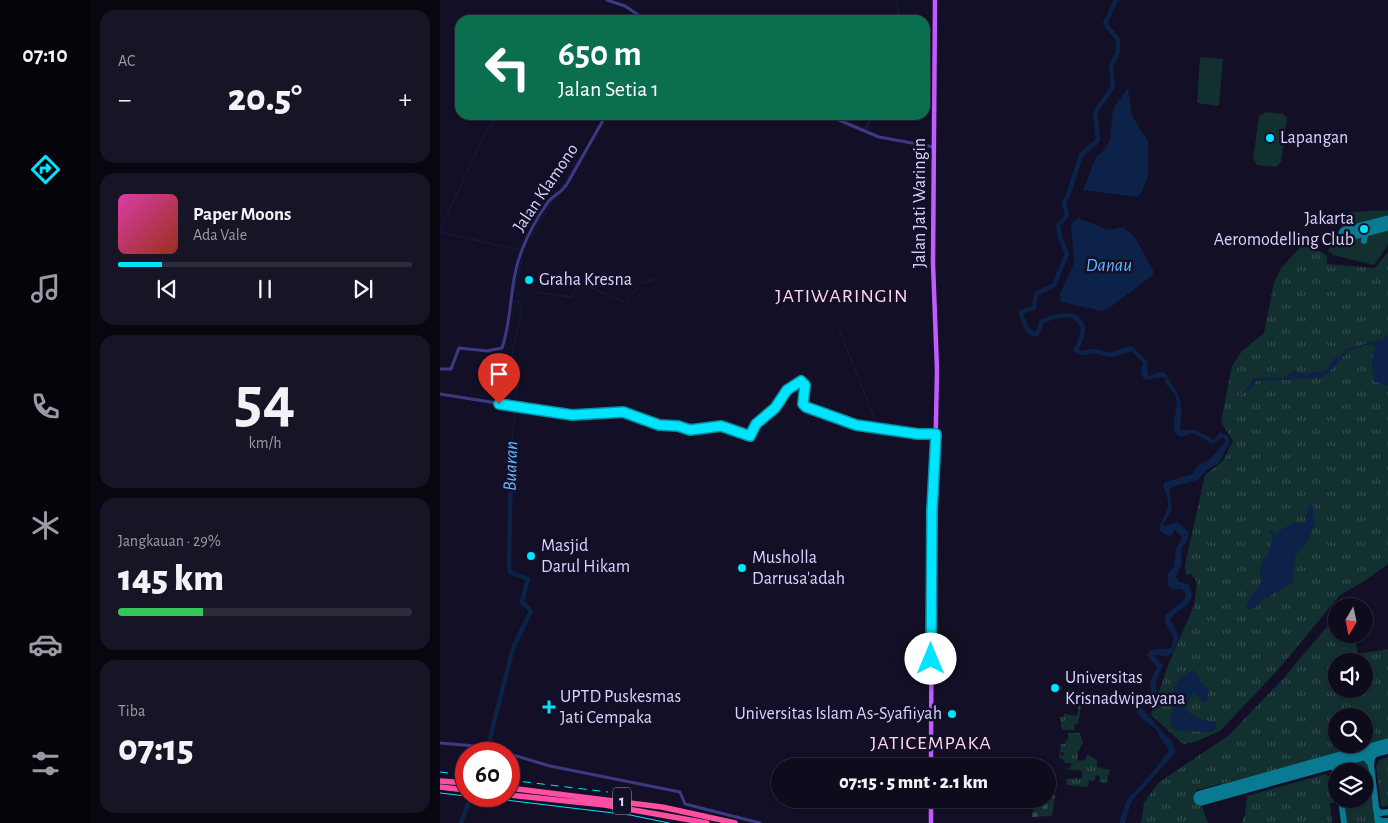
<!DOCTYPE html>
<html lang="id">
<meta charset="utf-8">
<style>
body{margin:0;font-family:"Alegreya Sans",sans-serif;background:#171425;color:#f1f3f6;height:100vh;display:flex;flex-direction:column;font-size:19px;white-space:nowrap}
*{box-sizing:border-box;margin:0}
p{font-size:16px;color:#9b9ba3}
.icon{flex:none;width:28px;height:28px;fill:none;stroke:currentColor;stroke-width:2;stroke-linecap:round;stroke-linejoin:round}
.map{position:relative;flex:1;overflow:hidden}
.side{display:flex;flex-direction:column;gap:10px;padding:10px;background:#08060f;width:350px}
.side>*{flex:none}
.guide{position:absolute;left:15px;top:15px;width:475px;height:105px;border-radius:15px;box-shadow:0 1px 4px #0004,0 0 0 1px #2e2b3b;background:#0b6e4f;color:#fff;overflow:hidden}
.needle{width:32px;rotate:189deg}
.buttons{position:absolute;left:888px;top:598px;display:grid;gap:10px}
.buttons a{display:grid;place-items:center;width:45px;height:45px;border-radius:50%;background:#0e0b1c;box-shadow:0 1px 4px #0004,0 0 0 1px #2e2b3b;font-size:25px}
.speed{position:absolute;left:15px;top:742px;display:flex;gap:10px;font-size:25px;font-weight:700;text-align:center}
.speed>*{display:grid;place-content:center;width:65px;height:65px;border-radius:50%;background:#0e0b1c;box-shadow:0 1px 4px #0004,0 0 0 1px #2e2b3b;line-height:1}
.speed .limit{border:8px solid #d22;background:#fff;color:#111}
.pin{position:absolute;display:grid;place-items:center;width:42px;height:42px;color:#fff;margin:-51px -21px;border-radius:50% 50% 50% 0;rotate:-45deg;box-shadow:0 0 5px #0007}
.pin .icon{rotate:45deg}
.me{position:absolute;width:55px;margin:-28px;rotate:0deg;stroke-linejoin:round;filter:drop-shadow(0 0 4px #0008)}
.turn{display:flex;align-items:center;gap:18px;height:105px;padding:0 20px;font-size:22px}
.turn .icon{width:65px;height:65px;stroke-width:2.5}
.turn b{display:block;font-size:35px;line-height:42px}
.big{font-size:38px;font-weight:800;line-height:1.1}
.side .tile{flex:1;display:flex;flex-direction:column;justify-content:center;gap:8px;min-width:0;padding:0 18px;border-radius:15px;background:#171425}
.side .dial{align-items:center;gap:0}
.dial b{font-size:65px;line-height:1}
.song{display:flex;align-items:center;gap:15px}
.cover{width:60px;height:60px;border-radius:8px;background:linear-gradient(135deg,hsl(320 70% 55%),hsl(10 70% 35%))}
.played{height:5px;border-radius:2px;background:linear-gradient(90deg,#00e5ff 15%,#2e2b3b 15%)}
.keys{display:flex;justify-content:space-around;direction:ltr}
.heat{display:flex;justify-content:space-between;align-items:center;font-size:28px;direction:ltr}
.charge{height:8px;border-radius:4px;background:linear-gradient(90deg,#34c759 29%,#2e2b3b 0)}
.trip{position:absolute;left:331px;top:758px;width:285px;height:50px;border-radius:25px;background:#0e0b1c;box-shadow:0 1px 4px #0004,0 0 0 1px #2e2b3b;font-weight:800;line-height:50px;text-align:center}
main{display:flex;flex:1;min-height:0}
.tab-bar{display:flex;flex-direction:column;width:90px;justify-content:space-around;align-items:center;background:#06040b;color:#9b9ba3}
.tab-bar .icon{width:35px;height:35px}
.tab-bar .selected{color:#00e5ff}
.tab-bar b{font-size:22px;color:#f1f3f6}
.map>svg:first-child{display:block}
.grass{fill:url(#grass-tufts);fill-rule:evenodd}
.cemetery{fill:url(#cemetery-stones)}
.park{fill:#12302f}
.water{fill:#0c2248}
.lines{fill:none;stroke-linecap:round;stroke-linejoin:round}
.stream{stroke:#0c2248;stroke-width:1}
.canal{stroke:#0c2248;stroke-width:2.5}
.river{stroke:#0c2248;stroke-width:4.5}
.taxiway{stroke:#0a7a92;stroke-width:6}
.runway{stroke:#0a7a92;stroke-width:15}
.tertiary{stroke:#3d3a85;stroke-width:3}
.primary{stroke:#c25bff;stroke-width:4.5}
.motorway{stroke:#ff4fa3;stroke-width:5.5}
.tram{stroke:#00e5ff;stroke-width:1}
.rail{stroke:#00e5ff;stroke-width:1;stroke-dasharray:8 6;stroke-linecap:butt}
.route-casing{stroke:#0095a6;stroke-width:12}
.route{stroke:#00e5ff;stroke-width:9}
.poi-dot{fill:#00e5ff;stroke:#130f26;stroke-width:2}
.labels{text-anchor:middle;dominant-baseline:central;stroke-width:5;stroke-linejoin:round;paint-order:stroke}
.shield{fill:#130f26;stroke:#9e99be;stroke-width:1}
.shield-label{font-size:16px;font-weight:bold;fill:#d9d4ff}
.poi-label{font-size:18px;fill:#d9d4ff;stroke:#130f26;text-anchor:start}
.street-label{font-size:18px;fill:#d9d4ff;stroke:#130f26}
.water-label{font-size:19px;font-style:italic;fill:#62b6ff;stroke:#130f26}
.quarter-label{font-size:20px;letter-spacing:1px;fill:#ffd6f0;stroke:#130f26}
</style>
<main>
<nav class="tab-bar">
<b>07:10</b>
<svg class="icon selected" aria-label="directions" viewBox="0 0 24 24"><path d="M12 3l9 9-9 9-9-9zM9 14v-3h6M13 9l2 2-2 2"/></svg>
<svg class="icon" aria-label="music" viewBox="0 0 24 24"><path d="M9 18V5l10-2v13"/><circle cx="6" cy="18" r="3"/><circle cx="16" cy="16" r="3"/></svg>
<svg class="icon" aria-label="phone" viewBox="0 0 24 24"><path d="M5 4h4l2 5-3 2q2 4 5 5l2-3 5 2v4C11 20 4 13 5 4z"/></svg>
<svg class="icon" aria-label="climate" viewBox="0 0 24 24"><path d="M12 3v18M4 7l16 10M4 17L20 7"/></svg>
<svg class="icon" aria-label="car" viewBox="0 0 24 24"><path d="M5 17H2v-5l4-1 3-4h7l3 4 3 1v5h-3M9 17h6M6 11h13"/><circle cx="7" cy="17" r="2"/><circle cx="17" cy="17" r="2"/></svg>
<svg class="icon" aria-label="filters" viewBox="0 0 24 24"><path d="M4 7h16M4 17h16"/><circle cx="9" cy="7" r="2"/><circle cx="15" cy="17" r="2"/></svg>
</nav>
<section class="side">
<div class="tile"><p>AC</p>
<div class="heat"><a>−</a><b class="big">20.5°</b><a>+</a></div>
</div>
<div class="tile">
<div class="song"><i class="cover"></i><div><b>Paper Moons</b><p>Ada Vale</p></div></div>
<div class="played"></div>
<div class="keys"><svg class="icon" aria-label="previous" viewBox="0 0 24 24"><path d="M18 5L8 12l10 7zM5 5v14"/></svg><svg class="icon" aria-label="pause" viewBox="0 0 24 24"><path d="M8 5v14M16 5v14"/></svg><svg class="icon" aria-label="next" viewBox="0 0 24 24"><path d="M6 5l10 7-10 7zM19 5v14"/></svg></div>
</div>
<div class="tile dial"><b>54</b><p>km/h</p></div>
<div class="tile"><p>Jangkauan · 29%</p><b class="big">145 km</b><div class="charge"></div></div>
<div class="tile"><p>Tiba</p><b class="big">07:15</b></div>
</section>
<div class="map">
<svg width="948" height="823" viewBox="0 0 948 823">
<defs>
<pattern id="grass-tufts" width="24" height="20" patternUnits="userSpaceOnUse" patternTransform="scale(1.25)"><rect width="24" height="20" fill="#12302f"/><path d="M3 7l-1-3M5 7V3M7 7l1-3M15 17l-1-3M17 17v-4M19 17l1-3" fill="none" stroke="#344d4e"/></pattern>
<pattern id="cemetery-stones" width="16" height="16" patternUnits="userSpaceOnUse" patternTransform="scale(1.25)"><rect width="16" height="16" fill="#12302f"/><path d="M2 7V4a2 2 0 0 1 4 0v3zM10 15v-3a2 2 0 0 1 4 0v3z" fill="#344d4e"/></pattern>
</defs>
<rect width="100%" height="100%" fill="#130f26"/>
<path class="grass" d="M 864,244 L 887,255 L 887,264 L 935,268 L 948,252 L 948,564 L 926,580 L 900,595 L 838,670 L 780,731 L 755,742 L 743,744 L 711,715 L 728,665 L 754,606 L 757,582 L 751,574 L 746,575 L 745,565 L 765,475 L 783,461 L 793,441 L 781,422 L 792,366 L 802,351 L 824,333 L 834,283 L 841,268 Z
M 896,616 L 896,634 L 914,634 L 918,654 L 948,649 L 948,743 L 756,790 L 768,823 L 701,823 L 704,803 L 718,783 L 788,736 L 842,680 ZM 896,661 L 924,661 L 924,689 L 896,689 ZM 896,716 L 924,716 L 924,744 L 896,744 Z
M 639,703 L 642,703 L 638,724 L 635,724 L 634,730 L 622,730 L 620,717 L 623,717 L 624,714 L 637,716 Z
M 628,733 L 640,733 L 643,743 L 638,752 L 638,761 L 645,760 L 647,754 L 657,760 L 657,767 L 670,770 L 666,783 L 659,782 L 660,776 L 656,775 L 654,781 L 649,780 L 648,787 L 627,785 L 626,779 L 642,778 L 642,771 L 625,769 L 630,768 L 632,763 L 625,763 L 621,758 L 619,759 L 619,752 L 622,756 L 625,753 L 620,752 L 621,744 L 625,744 L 626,740 L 628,740 Z
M 918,755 L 925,757 L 931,765 L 938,823 L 905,823 L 902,799 L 924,799 L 924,771 L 899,771 L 906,758 Z
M 948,757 L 948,805 L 943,807 L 941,805 L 936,767 L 939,760 Z
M 886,774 L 894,781 L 896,802 L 890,803 L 892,823 L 801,823 L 805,815 L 807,796 Z"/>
<path class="cemetery" d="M 608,794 L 615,795 L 612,816 L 592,817 L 594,799 L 608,799 Z"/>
<path class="park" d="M 760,57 L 783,59 L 779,106 L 757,103 Z
M 826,112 L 843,114 L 847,118 L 841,162 L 836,167 L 817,165 L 813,159 L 819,116 Z
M 948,210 L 948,245 L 934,265 L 893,255 L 888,251 L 909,212 Z"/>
<path class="water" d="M 688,88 L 692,116 L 708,141 L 708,176 L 702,192 L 697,197 L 643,190 L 656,157 L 665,149 L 670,140 L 673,108 Z
M 638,218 L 668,230 L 683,227 L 694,236 L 713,270 L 713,275 L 668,309 L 661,311 L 621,302 L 620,294 L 634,263 L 631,224 Z
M 948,334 L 948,386 L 933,381 L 932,359 L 936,347 L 931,344 C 924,346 915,349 909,351 C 905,353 891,373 882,377 C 877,379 822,381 816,381 L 811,388 L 790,402 L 808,388 L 813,378 L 844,378 L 853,371 L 865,374 L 886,371 L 893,359 L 903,354 L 906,349 L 943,339 Z
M 688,346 L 693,347 L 707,362 L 708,376 L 721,372 C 728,374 727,378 731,383 C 743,399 742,412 740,430 L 755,430 L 774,440 L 780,432 L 788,436 L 790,441 L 779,463 L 766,471 L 757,480 L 732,487 L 729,491 L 732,509 L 723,526 L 738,522 L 749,532 L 748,539 L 741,549 L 742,564 L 736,576 L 738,581 L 749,585 C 759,606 739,607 730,619 L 739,637 L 733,653 L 727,656 L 714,655 L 723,665 L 716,681 L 716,699 L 707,702 L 698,697 L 699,705 L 732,742 L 736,752 L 691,802 L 685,823 L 679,823 L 687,800 L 713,772 L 729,750 L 719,736 L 718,731 L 698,715 L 693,697 L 696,692 L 708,698 L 712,697 L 710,681 L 717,668 L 707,655 L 710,650 L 731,648 L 734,638 L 725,622 L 725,615 L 744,600 L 746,595 L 742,589 L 732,589 L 728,585 L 728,574 L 734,566 L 736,549 L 742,537 L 735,530 L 730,537 L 721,532 L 719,527 L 728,508 L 728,500 L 723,485 L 725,482 L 752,474 L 758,465 L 770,459 L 786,441 L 783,437 L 773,444 L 753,433 L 741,437 L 736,434 C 730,423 739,410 736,398 C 734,392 728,388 725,382 L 725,377 L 705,380 L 701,375 L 703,363 L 692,351 L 668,356 L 663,354 L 671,355 L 670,353 Z
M 870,504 L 874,507 L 872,513 L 875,523 L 866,544 L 855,556 L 853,582 L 821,601 L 815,608 L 807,609 L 806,605 L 821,584 L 820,569 L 823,561 L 828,555 L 833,536 L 829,533 L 831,530 L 836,533 L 853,523 L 864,524 Z
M 754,670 L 763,685 L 769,689 L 767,702 L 763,702 L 754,692 L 744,707 L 749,713 L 762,720 L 776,722 L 774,730 L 772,732 C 758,730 746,734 732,728 L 730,721 L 735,705 L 731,698 C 737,681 738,677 754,670 Z"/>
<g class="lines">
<path class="stream" d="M 457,0 L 459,15
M 120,190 L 138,161
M 0,230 L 44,136 L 57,115
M 0,232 L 80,250
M 91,237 L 115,197
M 201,283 L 215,279
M 97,292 L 131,297 L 141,283 L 184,302
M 73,294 L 82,259
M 187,299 L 197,288
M 73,301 L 80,303 L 82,308 L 71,360 L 79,375 L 75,404
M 399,329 L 437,425
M 71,460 L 75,408"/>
<path class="canal" d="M 425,131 L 432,115"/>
<path class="river" d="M 676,0 L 665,24 L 678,39 L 678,52 L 671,65 L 673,87 L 655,112 L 658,140 L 641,155 L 628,196 L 624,202 L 627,216 L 618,225 L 620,237 L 627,254 L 614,285 L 596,294 L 594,308 L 581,312 C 582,320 588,336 597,334 L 602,321 C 616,316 636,309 643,327 L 642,336 L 636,350 L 641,353 L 654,351 L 671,355 L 691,349
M 69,563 L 71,460
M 46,754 L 73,648 L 91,611 L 82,602 L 88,579 L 70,572 L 69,565
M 21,823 L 29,801"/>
<path class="taxiway" d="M 924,241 L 926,229
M 918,755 L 925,757 L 931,765 L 932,758 L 939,749
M 882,765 L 891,766 L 897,771
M 931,765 L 938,823
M 899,771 L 906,758
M 901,799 L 904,823
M 936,809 L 941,813 L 948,812
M 937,817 L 941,821 L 948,821"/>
<path class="runway" d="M 906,234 L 948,223
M 761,798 L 948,746"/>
<path class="tertiary" d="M 167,0 L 185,6 L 206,20
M 387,115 L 439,137 L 494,147
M 0,369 L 11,369 L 19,348 L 47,351 L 62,348 C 73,316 69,281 82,250 C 88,234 99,215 108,202 C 114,194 120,195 127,184 L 166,115
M 0,394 L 132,415 L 183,412 L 219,425 L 238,425 L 250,429 L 281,426 L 310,436 L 317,424 L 335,408 L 347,390 L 361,381 L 365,385 L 363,402 L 366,407 L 416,425 L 478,434 L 496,434
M 0,743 L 46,747 L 110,766 L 240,792 L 245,804 L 320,823"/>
<path class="primary" d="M 491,766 L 492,510 L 495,469 L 497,370 L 493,264 L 495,0
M 491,799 L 491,823"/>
<path class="motorway" d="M 0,781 L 26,783
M 0,787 L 26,790
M 69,788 L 222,807 L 295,823
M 69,795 L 165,805 L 267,823"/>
<path class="tram" d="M 0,793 L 26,796
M 32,796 L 190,815 L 229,823"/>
<path class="rail" d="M 0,772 L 26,775
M 69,780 L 168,792"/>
</g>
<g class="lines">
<g class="route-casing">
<path id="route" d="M 59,404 L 132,415 L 183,412 L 219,425 L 238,426 L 250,430 L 281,426 L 310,436 L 316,424 L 335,408 L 347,390 L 361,381 L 365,385 L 363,404 L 366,407 L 416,425 L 478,434 L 496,434 L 492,510 L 491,659"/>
</g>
<use href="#route" class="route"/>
</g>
<g class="poi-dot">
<circle cx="830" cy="138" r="5"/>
<circle cx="924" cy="229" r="5"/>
<circle cx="89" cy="280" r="5"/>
<circle cx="91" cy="556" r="5"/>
<circle cx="302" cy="568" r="5"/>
<circle cx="615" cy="688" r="5"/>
<path d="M106.5 699.5h5v5h5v5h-5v5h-5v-5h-5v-5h5z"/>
<circle cx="512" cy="714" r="5"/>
</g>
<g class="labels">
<rect class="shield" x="173" y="787.5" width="18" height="27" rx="4"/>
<g class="shield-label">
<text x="182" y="801">1</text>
</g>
<g class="poi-label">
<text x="840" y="138">Lapangan</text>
<text x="914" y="219" text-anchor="end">Jakarta<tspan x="914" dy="21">Aeromodelling Club</tspan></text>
<text x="99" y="280">Graha Kresna</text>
<text x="101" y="546">Masjid<tspan x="101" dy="21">Darul Hikam</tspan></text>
<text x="312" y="558">Musholla<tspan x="312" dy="21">Darrusa'adah</tspan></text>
<text x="625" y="678">Universitas<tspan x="625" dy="21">Krisnadwipayana</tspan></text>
<text x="120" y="697">UPTD Puskesmas<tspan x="120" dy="21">Jati Cempaka</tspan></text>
<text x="502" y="714" text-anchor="end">Universitas Islam As-Syafiiyah</text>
</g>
<g class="street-label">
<text transform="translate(106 188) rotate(-56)">Jalan Klamono</text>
<text transform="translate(480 203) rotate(-90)">Jalan Jati Waringin</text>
</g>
<g class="water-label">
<text x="669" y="265">Danau</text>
<text transform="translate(71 466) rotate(-88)">Buaran</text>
</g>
<g class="quarter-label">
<text x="402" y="296">JATIWARINGIN</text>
<text x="491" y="743">JATICEMPAKA</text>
</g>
</g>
</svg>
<div class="buttons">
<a><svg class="needle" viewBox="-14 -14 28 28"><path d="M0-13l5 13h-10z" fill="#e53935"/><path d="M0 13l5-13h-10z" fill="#9b9ba3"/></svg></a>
<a><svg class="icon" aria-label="sound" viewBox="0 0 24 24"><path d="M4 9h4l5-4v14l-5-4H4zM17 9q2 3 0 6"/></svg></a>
<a><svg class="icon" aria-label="search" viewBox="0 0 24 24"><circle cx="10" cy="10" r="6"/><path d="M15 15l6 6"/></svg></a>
<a><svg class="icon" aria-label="layers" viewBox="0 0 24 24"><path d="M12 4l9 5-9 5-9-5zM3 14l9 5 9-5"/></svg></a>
</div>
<div class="speed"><div class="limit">60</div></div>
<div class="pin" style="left:59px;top:404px;background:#d93025"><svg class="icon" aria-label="arrive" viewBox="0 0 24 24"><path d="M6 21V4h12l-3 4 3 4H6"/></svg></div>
<svg class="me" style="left:491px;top:659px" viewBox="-20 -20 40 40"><circle r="19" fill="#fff"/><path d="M0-13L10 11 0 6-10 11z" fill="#00e5ff"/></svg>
<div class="trip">07:15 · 5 mnt · 2.1 km</div>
<div class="guide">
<div class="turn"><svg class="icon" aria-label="left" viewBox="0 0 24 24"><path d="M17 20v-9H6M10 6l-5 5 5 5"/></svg><div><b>650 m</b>Jalan Setia 1</div></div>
</div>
</div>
</main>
